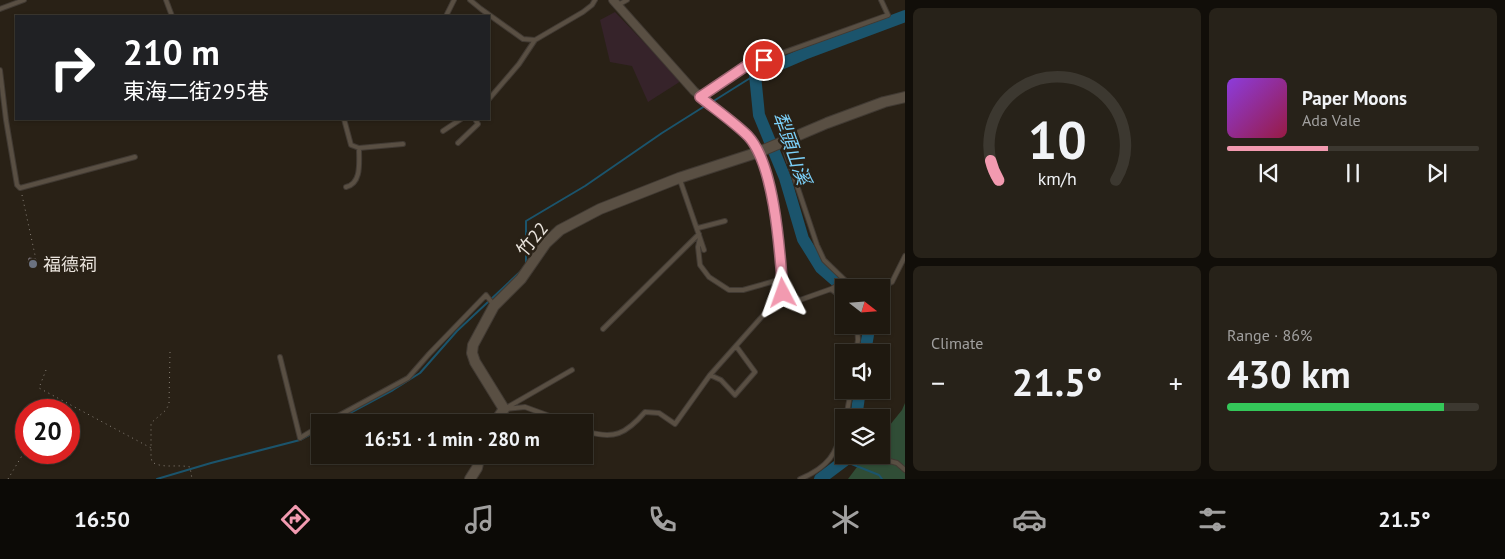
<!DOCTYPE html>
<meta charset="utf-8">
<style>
body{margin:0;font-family:"PT Sans","Noto Sans TC",sans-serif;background:#272219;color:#f1f3f6;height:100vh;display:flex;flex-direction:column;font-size:19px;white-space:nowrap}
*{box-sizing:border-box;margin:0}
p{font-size:16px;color:#a1a09f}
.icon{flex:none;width:28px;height:28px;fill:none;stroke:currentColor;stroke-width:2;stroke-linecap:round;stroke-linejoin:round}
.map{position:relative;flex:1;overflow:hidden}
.drawer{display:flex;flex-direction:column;gap:8px;padding:8px;background:#110e09;width:600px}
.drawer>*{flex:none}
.hud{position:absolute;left:15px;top:15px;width:475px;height:105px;border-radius:0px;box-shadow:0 1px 4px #0004,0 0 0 1px #3c3830;background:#202124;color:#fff;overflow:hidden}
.needle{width:32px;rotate:107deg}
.tools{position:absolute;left:835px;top:279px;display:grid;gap:10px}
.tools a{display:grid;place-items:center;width:55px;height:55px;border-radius:0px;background:#1f1910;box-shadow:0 1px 4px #0004,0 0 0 1px #3c3830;font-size:25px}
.speed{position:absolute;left:15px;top:399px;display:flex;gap:10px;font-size:25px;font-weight:700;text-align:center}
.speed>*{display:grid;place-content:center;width:65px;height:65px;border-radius:50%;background:#1f1910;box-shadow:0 1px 4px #0004,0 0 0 1px #3c3830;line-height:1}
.speed .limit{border:8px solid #d22;background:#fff;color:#111}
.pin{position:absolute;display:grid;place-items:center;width:42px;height:42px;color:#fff;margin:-21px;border:2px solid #fff;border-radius:50%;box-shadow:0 1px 5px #0007}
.me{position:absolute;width:55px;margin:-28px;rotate:356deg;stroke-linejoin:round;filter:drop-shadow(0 0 4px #0008)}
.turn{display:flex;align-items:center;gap:18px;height:105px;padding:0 25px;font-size:22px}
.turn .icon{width:65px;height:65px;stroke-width:2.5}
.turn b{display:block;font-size:35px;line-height:42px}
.big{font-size:38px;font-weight:700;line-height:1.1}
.drawer .card{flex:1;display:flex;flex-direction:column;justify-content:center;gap:8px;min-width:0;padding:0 18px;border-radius:8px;background:#272219}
.drawer .dial{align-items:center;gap:0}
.dial svg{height:130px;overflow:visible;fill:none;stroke:#3c3830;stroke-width:7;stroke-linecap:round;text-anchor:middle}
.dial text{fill:#f1f3f6;stroke:none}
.song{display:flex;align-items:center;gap:15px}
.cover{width:60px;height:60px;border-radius:8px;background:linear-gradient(135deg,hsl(270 70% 55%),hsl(340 70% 35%))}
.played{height:5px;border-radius:2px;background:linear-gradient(90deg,#f29ab0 40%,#3c3830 40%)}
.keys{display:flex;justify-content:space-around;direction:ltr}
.heat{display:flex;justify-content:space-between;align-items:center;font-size:28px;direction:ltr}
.charge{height:8px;border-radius:4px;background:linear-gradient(90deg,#34c759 86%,#3c3830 0)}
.drawer .tiles{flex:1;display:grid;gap:8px;grid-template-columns:repeat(2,1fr)}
.trip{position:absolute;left:311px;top:414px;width:282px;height:50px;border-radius:0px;background:#1f1910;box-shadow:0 1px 4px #0004,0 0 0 1px #3c3830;font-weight:700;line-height:50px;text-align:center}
.dock{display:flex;height:80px;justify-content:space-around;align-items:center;background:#0c0a06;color:#a1a09f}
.dock .icon{width:35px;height:35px}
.dock .on{color:#f29ab0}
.dock b{font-size:22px;color:#f1f3f6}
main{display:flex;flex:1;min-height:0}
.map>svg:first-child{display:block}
.industrial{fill:#36232a}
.green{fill:#304d36}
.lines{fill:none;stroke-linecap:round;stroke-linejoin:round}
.stream{stroke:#1b546c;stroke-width:2}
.river{stroke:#1b546c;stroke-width:12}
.service-casing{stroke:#413a33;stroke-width:6}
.minor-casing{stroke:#413a33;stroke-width:10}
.tertiary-casing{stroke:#413a33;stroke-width:12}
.path{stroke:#898279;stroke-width:1;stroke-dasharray:1 4;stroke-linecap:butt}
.service{stroke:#594f43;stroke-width:4}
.minor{stroke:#594f43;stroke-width:8}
.tertiary{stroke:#594f43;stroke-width:10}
.wall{fill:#564c56}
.shaded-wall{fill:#3d3436}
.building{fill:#665d64;stroke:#7a7277}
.route-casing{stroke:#9d6472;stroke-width:12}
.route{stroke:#f29ab0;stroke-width:9}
.worship-dot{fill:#6b7280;stroke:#292116;stroke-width:2}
.labels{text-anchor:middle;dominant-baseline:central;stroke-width:5;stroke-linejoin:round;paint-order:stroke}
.street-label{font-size:18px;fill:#e9e3dc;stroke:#292116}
.poi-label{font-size:18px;fill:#e9e3dc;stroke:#292116;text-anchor:start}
.water-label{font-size:19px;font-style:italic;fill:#7bd0f9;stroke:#292116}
</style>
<main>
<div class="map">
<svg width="905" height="479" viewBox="0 0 905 479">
<rect width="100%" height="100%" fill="#292116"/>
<path class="industrial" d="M 615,12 L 681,81 L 648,102 L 632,66 L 610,62 L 600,20 Z"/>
<path class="green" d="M 905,403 L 905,479 L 848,479 L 866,455 L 881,455 L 881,436 L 902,410 Z"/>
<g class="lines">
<path class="stream" d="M 712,102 L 755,75
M 526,265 L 526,221 L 585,186 L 662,133 L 708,104
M 333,422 L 393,390 L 420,373 L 457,331 L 522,270
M 844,461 L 879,475 L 882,479
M 157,479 L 211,463 L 300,440 L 320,429"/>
<path class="river" d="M 844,288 L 821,268 L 803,239 L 785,178 L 759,115 L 755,75 L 804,54 L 905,16
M 865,352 L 868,335 L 865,325
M 856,418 L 860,390
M 820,479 L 844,461 L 847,455"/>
<g class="service-casing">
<path id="service" d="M 166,0 L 172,16
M 470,0 L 481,9 L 523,39 L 535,40
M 618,5 L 627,0
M 0,9 L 24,0
M 446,16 L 454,0
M 0,70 L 6,120 L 17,185 L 20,188 L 135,157
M 700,97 L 746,66 L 888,15 L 881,0
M 489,99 L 519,64 L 535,40 L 583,12 L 592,5 L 595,0
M 344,119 L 351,145 L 359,148 L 403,144
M 443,131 L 461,119
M 458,143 L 478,124 L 475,119
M 783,144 L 817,245 L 824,260 L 853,288
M 760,154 C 777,195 780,248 783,293 L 800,300 L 831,289 L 844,299
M 680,180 L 700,238 L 698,247 L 700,265 L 709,277 L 729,290 L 743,290 L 782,279
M 346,187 C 362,183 359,162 359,148
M 698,228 L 725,221
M 700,238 L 704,250
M 880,288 L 892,282 L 905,256
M 831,289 L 845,281
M 603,329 L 699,234
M 736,346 L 755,372 L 735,395 L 721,380 L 710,375 L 783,293
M 856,352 L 858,340 L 857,325
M 280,357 L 300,438 L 320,426
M 506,408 L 572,370
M 506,409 L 525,407 L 566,422
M 846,418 L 851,390
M 327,422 L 408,378 L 429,354 L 486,295 L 493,304
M 585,431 C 614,440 626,434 645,412 L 659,413 L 675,424 L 710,375
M 867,455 L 897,463 L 905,470
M 800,479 C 829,467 836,454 844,426"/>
</g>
<g class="minor-casing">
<path id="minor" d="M 613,0 L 694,91 L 748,136 L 759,152"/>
</g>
<g class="tertiary-casing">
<path id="tertiary" d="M 495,422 L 504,409 L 475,362 L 472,353 L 473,345 L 494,306 L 521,279 L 546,243 L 560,230 L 600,209 L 679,178 L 759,152 L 827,123 L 884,102 L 905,97
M 470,479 L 477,468 L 480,455"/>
</g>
<path class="path" d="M 22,195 L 35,255
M 170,352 L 169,404 L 166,410 L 151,423 L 151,456 L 152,462 C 163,469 177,464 190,467 L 192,479
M 46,370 L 39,388 L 151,448
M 51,410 L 58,400
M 8,479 L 26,449"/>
<use href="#service" class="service"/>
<use href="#minor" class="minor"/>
<use href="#tertiary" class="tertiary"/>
</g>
<path class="wall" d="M 36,259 L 37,262 L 36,267 L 29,265 L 28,263 Z"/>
<path class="shaded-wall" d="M 36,259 L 37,262 L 36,267 L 34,265 Z"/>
<path class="building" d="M 29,258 L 36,259 L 34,265 L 28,263 Z"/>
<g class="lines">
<g class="route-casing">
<path id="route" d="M 764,60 L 746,66 L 700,97 C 715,109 735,123 748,136 C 775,165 780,253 783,293"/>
</g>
<use href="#route" class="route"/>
</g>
<circle class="worship-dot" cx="33" cy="264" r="5"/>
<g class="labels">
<g class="street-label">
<text transform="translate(532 239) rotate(-50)">竹22</text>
</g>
<g class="poi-label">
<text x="43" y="264">福德祠</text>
</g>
<g class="water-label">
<text transform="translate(792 148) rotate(70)">犁頭山溪</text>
</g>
</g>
</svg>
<div class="tools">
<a><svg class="needle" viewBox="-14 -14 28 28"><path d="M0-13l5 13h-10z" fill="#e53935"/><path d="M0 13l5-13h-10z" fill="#a1a09f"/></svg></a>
<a><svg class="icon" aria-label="sound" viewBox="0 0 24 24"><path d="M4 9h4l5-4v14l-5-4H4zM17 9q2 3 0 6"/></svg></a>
<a><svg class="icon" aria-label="layers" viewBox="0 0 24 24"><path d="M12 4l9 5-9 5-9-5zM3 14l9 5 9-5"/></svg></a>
</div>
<div class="speed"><div class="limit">20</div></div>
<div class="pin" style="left:764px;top:60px;background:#d93025"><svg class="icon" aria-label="arrive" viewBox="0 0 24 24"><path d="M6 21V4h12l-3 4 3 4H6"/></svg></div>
<svg class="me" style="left:783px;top:293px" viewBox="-20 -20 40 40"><path d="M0-17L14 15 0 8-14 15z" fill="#f29ab0" stroke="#fff" stroke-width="4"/></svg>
<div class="trip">16:51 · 1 min · 280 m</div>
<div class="hud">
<div class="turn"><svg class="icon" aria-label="right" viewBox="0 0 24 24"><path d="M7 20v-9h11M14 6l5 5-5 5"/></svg><div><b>210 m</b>東海二街295巷</div></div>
</div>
</div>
<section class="drawer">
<div class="tiles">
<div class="card dial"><svg viewBox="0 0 100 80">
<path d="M14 69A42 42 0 1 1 86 69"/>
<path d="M14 69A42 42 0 0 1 9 57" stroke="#f29ab0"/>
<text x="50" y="56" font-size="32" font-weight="700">10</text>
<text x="50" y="72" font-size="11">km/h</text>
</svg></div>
<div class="card">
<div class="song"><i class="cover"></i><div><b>Paper Moons</b><p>Ada Vale</p></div></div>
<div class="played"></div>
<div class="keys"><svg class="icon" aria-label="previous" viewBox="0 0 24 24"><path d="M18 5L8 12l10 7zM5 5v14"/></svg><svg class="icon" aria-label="pause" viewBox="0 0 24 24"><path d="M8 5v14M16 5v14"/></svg><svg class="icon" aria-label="next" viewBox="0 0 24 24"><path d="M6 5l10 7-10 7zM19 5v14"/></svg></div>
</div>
<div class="card"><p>Climate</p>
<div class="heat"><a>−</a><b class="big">21.5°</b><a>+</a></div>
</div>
<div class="card"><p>Range · 86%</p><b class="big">430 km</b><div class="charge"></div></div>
</div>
</section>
</main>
<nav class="dock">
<b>16:50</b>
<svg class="icon on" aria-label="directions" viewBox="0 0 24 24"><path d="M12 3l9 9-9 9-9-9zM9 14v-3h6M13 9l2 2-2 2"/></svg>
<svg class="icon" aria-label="music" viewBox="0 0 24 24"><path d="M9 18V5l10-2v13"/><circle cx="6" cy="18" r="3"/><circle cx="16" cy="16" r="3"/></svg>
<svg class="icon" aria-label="phone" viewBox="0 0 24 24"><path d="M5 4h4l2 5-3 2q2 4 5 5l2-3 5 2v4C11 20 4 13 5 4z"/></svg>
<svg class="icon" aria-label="climate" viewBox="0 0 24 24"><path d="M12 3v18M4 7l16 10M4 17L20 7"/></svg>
<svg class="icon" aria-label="car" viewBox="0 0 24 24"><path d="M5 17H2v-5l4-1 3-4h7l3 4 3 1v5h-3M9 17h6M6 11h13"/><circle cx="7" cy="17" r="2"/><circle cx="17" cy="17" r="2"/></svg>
<svg class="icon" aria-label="filters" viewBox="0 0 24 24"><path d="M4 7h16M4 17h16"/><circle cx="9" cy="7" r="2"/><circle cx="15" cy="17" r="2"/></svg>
<b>21.5°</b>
</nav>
